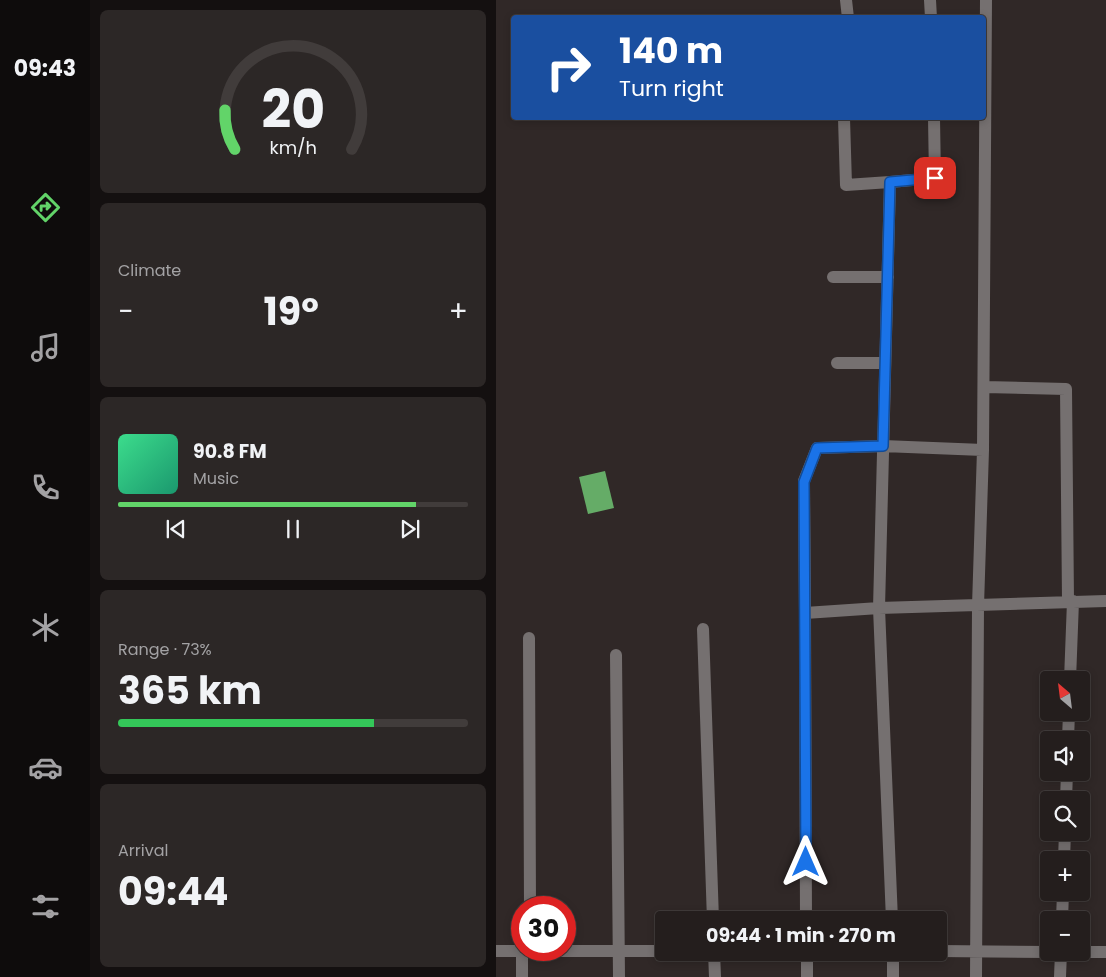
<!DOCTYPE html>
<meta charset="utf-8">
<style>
body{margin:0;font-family:Poppins,sans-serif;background:#2c2726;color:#f1f3f6;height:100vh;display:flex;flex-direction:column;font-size:19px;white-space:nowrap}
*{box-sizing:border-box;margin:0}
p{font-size:16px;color:#a3a2a4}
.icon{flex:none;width:28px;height:28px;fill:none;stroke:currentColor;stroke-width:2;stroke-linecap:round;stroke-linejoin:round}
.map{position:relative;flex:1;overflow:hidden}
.panel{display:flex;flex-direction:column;gap:10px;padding:10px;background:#141010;width:406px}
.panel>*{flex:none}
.banner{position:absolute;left:15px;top:15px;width:475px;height:105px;border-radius:5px;box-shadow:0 2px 8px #0003,0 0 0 1px #413c3b;background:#1a4fa0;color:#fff;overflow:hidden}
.needle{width:32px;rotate:332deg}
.fabs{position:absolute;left:544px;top:671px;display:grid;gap:10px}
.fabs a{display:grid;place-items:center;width:50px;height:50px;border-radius:5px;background:#241e1d;box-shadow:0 2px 8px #0003,0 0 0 1px #413c3b;font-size:25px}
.speed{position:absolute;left:15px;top:896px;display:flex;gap:10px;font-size:25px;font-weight:700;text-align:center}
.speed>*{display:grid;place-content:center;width:65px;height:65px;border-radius:50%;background:#241e1d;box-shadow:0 2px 8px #0003,0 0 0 1px #413c3b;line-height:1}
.speed .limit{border:8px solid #d22;background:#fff;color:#111}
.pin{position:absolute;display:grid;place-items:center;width:42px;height:42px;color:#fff;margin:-21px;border-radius:10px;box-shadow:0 2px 8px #0006}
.me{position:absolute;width:55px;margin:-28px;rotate:0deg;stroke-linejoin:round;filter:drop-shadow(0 0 4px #0008)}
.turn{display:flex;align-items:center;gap:18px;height:105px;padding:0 25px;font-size:22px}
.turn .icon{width:65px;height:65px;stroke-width:2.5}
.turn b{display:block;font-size:35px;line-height:42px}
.big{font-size:38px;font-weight:700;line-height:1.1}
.panel .card{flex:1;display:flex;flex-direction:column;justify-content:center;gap:8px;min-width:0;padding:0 18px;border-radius:8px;background:#2c2726}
.panel .dial{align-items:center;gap:0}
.dial svg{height:130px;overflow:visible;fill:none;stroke:#413c3b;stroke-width:7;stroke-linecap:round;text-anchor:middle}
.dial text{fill:#f1f3f6;stroke:none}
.song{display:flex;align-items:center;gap:15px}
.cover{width:60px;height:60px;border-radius:8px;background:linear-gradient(135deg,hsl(150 70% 55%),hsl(160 70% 35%))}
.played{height:5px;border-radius:2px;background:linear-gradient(90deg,#62d469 85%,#413c3b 85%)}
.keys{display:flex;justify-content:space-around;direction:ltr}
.heat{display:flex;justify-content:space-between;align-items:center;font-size:28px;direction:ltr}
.charge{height:8px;border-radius:4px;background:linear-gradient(90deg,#34c759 73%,#413c3b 0)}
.trip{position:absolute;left:159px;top:911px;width:292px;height:50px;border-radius:5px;background:#241e1d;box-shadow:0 2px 8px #0003,0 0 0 1px #413c3b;font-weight:700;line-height:50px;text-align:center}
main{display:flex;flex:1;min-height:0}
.tab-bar{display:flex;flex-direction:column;width:90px;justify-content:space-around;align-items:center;background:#0e0c0c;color:#a3a2a4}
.tab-bar .icon{width:35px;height:35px}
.tab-bar .on{color:#62d469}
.tab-bar b{font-size:22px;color:#f1f3f6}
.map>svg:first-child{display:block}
.building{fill:#65ac67}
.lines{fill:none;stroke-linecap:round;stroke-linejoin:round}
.minor{stroke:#757070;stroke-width:12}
.route-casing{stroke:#114b97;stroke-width:12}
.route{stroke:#1a73e8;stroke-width:9}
</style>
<main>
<nav class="tab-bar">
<b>09:43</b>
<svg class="icon on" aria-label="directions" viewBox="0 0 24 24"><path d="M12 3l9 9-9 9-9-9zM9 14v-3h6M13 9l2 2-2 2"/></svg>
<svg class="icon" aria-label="music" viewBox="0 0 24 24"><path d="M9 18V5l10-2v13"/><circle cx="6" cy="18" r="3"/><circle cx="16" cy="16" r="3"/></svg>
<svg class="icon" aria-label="phone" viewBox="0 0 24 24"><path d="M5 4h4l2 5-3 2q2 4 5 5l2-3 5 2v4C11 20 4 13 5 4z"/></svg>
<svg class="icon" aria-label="climate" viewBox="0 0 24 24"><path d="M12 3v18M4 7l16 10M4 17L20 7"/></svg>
<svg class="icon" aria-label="car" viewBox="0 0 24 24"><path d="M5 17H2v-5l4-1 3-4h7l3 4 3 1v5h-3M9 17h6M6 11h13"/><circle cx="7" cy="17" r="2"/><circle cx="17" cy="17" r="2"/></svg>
<svg class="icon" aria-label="filters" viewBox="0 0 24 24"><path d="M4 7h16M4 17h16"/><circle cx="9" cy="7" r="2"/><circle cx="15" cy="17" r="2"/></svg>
</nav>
<section class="panel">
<div class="card dial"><svg viewBox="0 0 100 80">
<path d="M14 69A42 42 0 1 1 86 69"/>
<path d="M14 69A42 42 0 0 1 8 45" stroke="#62d469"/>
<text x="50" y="56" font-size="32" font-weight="700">20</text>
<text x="50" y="72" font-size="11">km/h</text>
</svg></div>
<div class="card"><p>Climate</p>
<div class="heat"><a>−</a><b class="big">19°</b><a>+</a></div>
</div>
<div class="card">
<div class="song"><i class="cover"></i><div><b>90.8 FM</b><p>Music</p></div></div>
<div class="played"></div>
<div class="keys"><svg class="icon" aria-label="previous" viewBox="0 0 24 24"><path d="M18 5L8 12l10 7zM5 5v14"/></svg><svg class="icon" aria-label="pause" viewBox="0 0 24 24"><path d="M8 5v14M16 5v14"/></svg><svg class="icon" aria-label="next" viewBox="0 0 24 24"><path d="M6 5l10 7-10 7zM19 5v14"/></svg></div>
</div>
<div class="card"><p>Range · 73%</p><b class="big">365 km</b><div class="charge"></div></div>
<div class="card"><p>Arrival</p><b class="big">09:44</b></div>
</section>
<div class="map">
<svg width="610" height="977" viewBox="0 0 610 977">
<rect width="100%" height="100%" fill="#302827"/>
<path class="building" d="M 109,471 L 118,508 L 92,514 L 83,477 Z"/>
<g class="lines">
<path class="minor" d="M 350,0 L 352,18
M 434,0 L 435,18
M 348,118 L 350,185 L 394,182
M 337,277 L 392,277
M 341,363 L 389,363
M 488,387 L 570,389 L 572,601
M 309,613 L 308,481 L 321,448 L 387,446 L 487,450
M 207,629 L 217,920
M 33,638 L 34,908
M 120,655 L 123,977
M 574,680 L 577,601
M 572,740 L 573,712
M 570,800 L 571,772
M 568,860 L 569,832
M 310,920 L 309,613 L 383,608 L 610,601
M 396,920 L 383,608 L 394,182 L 439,178 L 438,118
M 566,920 L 567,892
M 0,951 L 168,951
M 26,951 L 26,977
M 442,951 L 552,952
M 218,952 L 219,977
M 311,952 L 311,977
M 585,952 L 610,952
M 397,977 L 397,952
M 480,977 L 482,606 L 487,450 L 490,0
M 564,977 L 565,952"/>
</g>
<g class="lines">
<g class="route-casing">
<path id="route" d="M 310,862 L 308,482 L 321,448 L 387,446 L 394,182 L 439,178"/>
</g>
<use href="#route" class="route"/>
</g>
</svg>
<div class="fabs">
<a><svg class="needle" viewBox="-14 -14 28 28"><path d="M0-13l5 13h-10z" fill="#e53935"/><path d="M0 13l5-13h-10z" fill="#a3a2a4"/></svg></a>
<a><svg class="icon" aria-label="sound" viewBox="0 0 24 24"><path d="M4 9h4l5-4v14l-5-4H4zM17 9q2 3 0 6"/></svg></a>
<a><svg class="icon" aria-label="search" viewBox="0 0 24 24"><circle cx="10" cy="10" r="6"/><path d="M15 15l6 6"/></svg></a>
<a>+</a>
<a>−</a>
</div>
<div class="speed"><div class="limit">30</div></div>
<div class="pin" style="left:439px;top:178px;background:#d93025"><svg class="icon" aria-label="arrive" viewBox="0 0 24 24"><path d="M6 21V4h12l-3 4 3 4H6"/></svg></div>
<svg class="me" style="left:310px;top:862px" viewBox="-20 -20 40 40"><path d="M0-17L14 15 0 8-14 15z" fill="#1a73e8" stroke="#fff" stroke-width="4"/></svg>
<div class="trip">09:44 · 1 min · 270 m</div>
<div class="banner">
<div class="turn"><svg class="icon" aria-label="right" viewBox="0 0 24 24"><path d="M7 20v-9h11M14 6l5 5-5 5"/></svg><div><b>140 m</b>Turn right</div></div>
</div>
</div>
</main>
